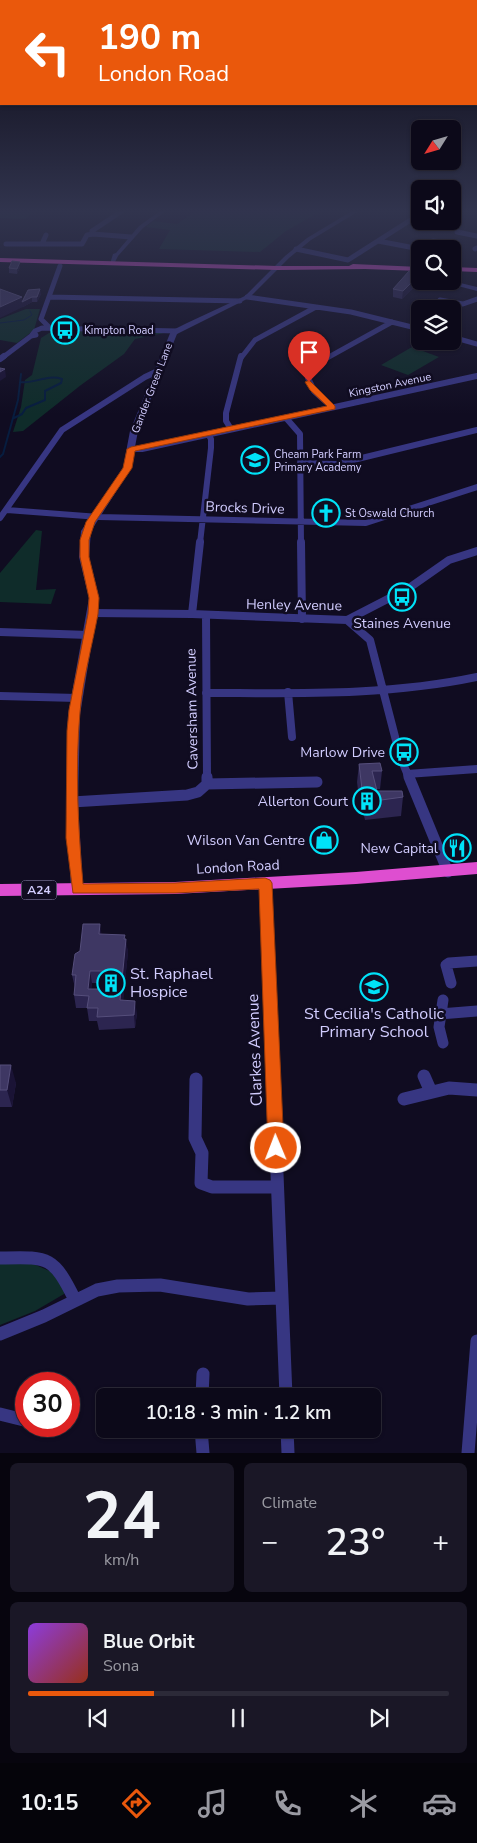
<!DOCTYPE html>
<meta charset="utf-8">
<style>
body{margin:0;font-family:"Nunito Sans",sans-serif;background:#1a1726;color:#f1f3f6;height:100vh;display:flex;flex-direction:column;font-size:19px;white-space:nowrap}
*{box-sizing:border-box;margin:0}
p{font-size:16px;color:#9a9aa2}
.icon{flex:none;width:28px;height:28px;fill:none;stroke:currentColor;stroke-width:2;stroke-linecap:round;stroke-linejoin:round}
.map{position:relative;height:1453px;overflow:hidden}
.panel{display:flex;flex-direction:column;gap:10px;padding:10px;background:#07050e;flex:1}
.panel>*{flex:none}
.top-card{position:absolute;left:0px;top:0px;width:478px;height:105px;box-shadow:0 1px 4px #0004,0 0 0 1px #2c2a38;background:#ea580c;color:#fff;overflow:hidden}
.needle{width:32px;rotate:233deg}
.tools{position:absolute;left:411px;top:120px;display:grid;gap:10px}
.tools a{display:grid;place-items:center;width:50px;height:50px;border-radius:8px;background:#0c0919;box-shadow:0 1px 4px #0004,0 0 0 1px #2c2a38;font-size:25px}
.speed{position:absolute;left:15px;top:1372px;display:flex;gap:10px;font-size:25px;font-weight:700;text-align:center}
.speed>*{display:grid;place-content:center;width:65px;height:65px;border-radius:50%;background:#0c0919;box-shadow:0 1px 4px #0004,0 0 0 1px #2c2a38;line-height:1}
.speed .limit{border:8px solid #d22;background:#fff;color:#111}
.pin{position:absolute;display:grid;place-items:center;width:42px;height:42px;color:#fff;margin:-51px -21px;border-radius:50% 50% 50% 0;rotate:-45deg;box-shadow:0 0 5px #0007}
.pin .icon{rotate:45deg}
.me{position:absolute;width:55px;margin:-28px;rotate:359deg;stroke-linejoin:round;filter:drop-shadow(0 0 4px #0008)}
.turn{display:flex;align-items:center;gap:18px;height:105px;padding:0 15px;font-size:22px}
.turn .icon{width:65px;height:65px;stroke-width:2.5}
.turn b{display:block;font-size:35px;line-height:42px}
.big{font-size:38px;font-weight:600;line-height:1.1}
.panel .tile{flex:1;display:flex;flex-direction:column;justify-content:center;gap:8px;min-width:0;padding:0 18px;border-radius:8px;background:#1a1726}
.panel .dial{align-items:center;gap:0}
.dial b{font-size:65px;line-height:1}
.song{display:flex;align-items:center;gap:15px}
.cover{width:60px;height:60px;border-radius:8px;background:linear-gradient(135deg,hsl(270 70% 55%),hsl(10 70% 35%))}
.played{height:5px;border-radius:2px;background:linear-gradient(90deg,#ea580c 30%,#2c2a38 30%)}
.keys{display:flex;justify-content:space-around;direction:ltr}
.heat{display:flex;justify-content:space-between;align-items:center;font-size:28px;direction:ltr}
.panel .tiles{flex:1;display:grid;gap:10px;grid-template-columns:1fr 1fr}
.tile:last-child{grid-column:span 2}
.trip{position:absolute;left:96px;top:1388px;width:285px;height:50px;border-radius:8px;background:#0c0919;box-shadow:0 1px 4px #0004,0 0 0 1px #2c2a38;font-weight:600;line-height:50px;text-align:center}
.tabs{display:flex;height:80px;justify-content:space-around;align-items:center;background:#05040a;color:#9a9aa2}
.tabs .icon{width:35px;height:35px}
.tabs .selected{color:#ea580c}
.tabs b{font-size:22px;color:#f1f3f6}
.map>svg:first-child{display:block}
.green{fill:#0f2c2a}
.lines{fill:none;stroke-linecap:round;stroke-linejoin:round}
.stream-far1{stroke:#071d3f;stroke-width:1}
.stream{stroke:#071d3f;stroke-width:2}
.minor-far4{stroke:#373682;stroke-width:5}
.minor-far3{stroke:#373682;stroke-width:6}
.minor-far2{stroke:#373682;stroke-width:8}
.minor-far1{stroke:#373682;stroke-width:11}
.minor{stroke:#373682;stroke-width:13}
.tertiary{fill:#373682;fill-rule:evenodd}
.trunk{fill:#de4ed0;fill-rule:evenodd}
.wall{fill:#2c2550;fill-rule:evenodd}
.shaded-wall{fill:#1a1335}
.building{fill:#3e3763;stroke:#554e7b;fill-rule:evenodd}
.route{fill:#ea580c;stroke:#983908}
.labels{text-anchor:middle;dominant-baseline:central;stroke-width:5;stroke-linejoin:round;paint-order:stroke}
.far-poi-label{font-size:11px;fill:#d2cdff;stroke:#100c21;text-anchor:start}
.far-street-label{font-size:11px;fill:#d2cdff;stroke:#100c21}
.shield{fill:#100c21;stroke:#9893bc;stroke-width:1}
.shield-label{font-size:12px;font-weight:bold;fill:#d2cdff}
.street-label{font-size:14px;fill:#d2cdff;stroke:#100c21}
.poi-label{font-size:14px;fill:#d2cdff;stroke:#100c21;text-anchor:end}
.near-poi-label{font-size:16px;fill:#d2cdff;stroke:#100c21;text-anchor:start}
.near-street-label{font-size:16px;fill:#d2cdff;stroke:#100c21}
</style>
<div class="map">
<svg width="477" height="1453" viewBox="0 0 477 1453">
<rect width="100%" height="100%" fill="#100c21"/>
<path class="green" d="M 0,211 L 34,211 L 25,219 L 0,218 Z
M 196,211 L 321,211 L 286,231 L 260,252 L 159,249 L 170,230 L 146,227 L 153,221 L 177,224 Z
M 26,309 L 40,309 L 34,330 L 17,343 L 0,340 L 0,319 Z
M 81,331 L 169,332 L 135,339 L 124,354 L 81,385 L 23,431 L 13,432 L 21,407 L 25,380 L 32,375 L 41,338 L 49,333 Z
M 412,347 L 439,357 L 408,375 L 381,365 Z
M 36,530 L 42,531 L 36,590 L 56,589 L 51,604 L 0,602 L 0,573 Z
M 29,1262 L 54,1273 L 65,1285 L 64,1294 L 35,1311 L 0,1325 L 0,1264 Z"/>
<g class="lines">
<path class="stream-far1" d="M 0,323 L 24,320 L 32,315 L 30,311"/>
<path class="stream" d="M 14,418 L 22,414 L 26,408 L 45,400 L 45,391 L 61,383 L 62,379 C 47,374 35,384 20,382
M 0,457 L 3,454 L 18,400 L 21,374"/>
<path class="minor-far4" d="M 457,232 L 477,236
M 93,234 L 131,237
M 378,241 L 420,249
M 6,244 L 82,244 L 87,235 L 93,234 L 92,231 L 122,211
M 42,244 L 46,235
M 296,249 L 348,260 L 420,214
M 423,249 L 433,248 L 441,242 L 433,241
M 475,249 L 477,248
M 49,297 L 240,301
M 247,297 L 351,312 L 420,329
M 440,300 L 463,304 L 477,299
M 50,328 L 41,319 L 60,266
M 31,336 L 35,331 L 42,328 L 177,331
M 452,337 L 477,344
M 2,358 L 31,336 L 36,335
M 241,358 L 255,340 L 316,307
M 327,358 L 392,322"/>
<path class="minor-far3" d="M 328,356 L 310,371 L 308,378 L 314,391 L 332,407
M 0,359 L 4,356
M 286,418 L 300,434 L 301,543
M 231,429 L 226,421 L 226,413 L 241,356
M 131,449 L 142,449 L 477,376
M 301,463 L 337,464 L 477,430
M 7,510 L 99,517 L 366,523 L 477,487
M 0,518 L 62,430 L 145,377 L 160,370
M 200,543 L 211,448 L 211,439 L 208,434"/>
<path class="minor-far2" d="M 301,542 L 302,619
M 93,613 L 192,614 L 347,620 L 409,588 L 449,560 L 477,551
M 192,614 L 200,542
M 206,615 L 207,778
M 347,620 L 370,640 L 400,756 L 409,778
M 0,632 L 89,635
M 288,692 L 292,737
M 206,693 C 297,693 387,696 477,677
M 0,696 L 77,698
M 407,774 L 477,769"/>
<path class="minor-far1" d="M 409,777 L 448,872
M 207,784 L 317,782
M 72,802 L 187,795 L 198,792 L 207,784 L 207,777
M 265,883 L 273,1076
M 451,983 L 446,965 L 449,963 L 477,961
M 443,1000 L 439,1027 L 443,1043
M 440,1014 L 477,1011"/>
<path class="minor" d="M 273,1075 L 286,1396
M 424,1076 L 431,1092
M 196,1079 L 195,1138 L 202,1153 L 201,1183 L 212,1187 L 277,1187
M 404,1099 L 449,1088 L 477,1090
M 0,1258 C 48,1257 53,1255 75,1300
M 0,1334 L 44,1316 L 97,1290 L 118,1286 L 160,1285 L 248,1299 L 282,1298
M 202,1396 L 203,1374
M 0,1414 L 24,1420
M 201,1429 L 203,1453
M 287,1429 L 288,1453
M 468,1453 L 477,1341"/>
<path class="tertiary" d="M 160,211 L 166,211 L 143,228 L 118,256 L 114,264 L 110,264 L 113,254 L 116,253 L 139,226 Z
M 352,211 L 359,211 L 311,240 L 289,258 L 249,298 L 177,334 L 138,431 L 131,468 L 91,531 L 89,557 L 99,598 L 80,715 L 78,802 L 83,889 L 82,893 L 77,894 L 72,893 L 71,889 L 66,802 L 68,715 L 89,598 L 79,557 L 81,531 L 123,468 L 130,431 L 171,331 L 187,323 L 245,296 L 285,256 L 307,238 Z
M 439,281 L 452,281 L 477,287 L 477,291 Z"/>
<path class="trunk" d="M 0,258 L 277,266 L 349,266 L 353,264 L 420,267 L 420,271 L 365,269 L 277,270 L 0,262 Z
M 452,267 L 477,268 L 477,272 L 452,271 Z
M 477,862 L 477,874 L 356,884 L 175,894 L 0,896 L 0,884 L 175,882 L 356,872 Z"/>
</g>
<path class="wall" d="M 20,267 L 17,274 L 9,273 L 9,268 Z
M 420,281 L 402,299 L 393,297 L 393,289 Z
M 28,290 L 41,294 L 37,302 L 32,302 L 23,307 Z
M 359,764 L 382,771 L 380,789 L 377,789 L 377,791 L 403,797 L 401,816 L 365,820 L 362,807 L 360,807 L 357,782 Z
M 102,935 L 125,939 L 128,952 L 123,1000 L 137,1013 L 135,1028 L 99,1030 L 97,1021 L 89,1021 L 87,1008 L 76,1008 L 74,995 L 75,988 L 72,975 ZM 92,983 L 102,983 L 101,989 L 91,989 Z
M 0,1065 L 16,1083 L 12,1107 L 0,1107 Z"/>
<path class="shaded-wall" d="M 20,262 L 20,267 L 17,274 L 17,269 Z
M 420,274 L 420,281 L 402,299 L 403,291 Z
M 40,289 L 41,294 L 37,302 L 37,297 Z
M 22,297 L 23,307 L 0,318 L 0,307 Z
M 32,297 L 32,302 L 23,307 L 22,302 Z
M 5,369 L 6,377 L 0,381 L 0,372 Z
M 100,924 L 102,937 L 99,934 Z
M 125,935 L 126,946 L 126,939 L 128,952 L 122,1013 L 120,1000 Z
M 90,971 L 92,983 L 90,1001 L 88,989 Z
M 135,1001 L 137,1013 L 135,1028 L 134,1015 Z
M 11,1065 L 16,1083 L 12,1107 L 7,1090 Z"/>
<path class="building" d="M 12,261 L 20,262 L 17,269 L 9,268 Z
M 409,271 L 420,273 L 420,274 L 403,291 L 393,289 Z
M 0,289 L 22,297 L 0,307 Z
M 40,289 L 37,297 L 32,297 L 22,302 L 28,290 Z
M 0,368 L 5,369 L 0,372 Z
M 380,763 L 382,771 L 372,771 L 377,791 L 402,791 L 403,797 L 367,802 L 364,789 L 362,789 L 359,764 Z
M 83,924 L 100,924 L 99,934 L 125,935 L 124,939 L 126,939 L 120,1000 L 135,1001 L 134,1015 L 97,1017 L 98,1008 L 87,1008 L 89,996 L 74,995 L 76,975 L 72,975 L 75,954 L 80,951 ZM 90,971 L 103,971 L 101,989 L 88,989 Z
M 0,1065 L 11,1065 L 7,1090 L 0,1090 Z"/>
<linearGradient id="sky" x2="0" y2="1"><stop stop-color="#090712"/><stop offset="0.51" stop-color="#31344e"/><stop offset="1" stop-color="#31344e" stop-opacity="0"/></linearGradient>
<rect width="477" height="414" fill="url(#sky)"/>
<path class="route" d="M 309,380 L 335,406 L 335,409 L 135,451 L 132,468 L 95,522 L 89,540 L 89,557 L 99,598 L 98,614 C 92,646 83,679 80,712 C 75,768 78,827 83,884 L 175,883 L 265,878 L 270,880 L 272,883 L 284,1148 L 281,1154 L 276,1156 L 270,1154 L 268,1148 L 259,889 L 175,893 L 73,893 L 66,838 L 67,731 L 69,710 L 88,614 L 89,598 L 80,557 L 80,540 L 86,522 L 123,468 L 127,449 L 131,447 L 327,406 L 310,390 L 305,382 Z"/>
<defs>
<g id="bus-ring" transform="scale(1.4375)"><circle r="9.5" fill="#100c21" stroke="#00e2f8" stroke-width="1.5"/><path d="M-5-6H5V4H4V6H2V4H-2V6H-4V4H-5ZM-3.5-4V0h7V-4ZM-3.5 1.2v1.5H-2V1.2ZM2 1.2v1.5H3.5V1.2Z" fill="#00e2f8"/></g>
<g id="school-ring" transform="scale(1.4375)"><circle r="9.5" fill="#100c21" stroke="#00e2f8" stroke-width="1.5"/><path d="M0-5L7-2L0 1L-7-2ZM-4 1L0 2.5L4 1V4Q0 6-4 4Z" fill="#00e2f8"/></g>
<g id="church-ring" transform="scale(1.4375)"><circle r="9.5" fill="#100c21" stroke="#00e2f8" stroke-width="1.5"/><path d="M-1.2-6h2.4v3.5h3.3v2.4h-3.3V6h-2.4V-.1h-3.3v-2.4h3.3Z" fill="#00e2f8"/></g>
<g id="building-ring" transform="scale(1.4375)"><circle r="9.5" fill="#100c21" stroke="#00e2f8" stroke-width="1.5"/><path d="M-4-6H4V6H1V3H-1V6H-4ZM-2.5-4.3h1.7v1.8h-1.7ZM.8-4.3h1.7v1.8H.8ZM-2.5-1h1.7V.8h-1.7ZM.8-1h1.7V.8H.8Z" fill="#00e2f8"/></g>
<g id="shop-ring" transform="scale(1.4375)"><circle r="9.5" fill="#100c21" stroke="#00e2f8" stroke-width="1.5"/><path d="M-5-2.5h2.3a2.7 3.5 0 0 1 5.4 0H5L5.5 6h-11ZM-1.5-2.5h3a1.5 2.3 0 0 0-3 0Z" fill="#00e2f8"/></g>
<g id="restaurant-ring" transform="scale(1.4375)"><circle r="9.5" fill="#100c21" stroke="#00e2f8" stroke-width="1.5"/><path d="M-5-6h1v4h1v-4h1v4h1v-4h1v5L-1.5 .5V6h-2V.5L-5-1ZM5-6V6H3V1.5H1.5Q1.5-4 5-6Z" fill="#00e2f8"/></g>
</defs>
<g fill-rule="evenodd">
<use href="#bus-ring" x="65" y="330"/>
<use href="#school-ring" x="255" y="460"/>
<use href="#church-ring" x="326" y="513"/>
<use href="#bus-ring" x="402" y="597"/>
<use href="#bus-ring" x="404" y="752"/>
<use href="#building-ring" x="367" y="801"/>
<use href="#shop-ring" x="324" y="840"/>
<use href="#restaurant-ring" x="457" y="848"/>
<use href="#building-ring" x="111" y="983"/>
<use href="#school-ring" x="374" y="987"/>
</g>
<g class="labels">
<g class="far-poi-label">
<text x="84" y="330">Kimpton Road</text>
<text x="274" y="454">Cheam Park Farm<tspan x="274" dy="13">Primary Academy</tspan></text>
<text x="345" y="513">St Oswald Church</text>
</g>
<g class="far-street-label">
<text transform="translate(390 385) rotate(-12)">Kingston Avenue</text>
<text transform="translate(152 388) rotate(-69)">Gander Green Lane</text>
</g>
<rect class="shield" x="21.5" y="880.5" width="35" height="19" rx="4"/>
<g class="shield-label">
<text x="39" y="890">A24</text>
</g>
<g class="street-label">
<text transform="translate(245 508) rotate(2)">Brocks Drive</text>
<text transform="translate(294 605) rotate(1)">Henley Avenue</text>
<text transform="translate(192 709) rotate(-91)">Caversham Avenue</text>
<text transform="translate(238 867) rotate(-3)">London Road</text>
</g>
<g class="poi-label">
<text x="402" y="623" text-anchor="middle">Staines Avenue</text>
<text x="385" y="752">Marlow Drive</text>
<text x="348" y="801">Allerton Court</text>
<text x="305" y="840">Wilson Van Centre</text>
<text x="438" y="848">New Capital</text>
</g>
<g class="near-poi-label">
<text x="130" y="974">St. Raphael<tspan x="130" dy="18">Hospice</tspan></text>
<text x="374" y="1014" text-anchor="middle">St Cecilia's Catholic<tspan x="374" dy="18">Primary School</tspan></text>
</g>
<g class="near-street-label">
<text transform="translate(255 1050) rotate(-92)">Clarkes Avenue</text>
</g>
</g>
</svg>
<div class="tools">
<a><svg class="needle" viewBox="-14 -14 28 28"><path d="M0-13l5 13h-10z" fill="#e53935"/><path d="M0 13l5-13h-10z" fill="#9a9aa2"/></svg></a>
<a><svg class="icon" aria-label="sound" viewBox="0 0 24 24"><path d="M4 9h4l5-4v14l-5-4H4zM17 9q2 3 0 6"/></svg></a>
<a><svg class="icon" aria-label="search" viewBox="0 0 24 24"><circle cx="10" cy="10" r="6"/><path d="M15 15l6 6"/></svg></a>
<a><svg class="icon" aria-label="layers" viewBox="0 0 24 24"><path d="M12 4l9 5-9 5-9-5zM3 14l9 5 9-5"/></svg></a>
</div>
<div class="speed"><div class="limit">30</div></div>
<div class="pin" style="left:309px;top:382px;background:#d93025"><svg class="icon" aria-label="arrive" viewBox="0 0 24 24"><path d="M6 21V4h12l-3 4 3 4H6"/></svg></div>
<svg class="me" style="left:276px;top:1148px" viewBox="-20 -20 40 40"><circle r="17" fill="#ea580c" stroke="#fff" stroke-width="3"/><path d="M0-11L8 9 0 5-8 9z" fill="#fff"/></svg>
<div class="trip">10:18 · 3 min · 1.2 km</div>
<div class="top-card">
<div class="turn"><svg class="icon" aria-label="left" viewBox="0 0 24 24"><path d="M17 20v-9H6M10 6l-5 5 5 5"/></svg><div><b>190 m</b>London Road</div></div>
</div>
</div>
<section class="panel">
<div class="tiles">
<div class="tile dial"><b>24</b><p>km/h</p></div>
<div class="tile"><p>Climate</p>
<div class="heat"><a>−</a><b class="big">23°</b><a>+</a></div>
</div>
<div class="tile">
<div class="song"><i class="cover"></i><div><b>Blue Orbit</b><p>Sona</p></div></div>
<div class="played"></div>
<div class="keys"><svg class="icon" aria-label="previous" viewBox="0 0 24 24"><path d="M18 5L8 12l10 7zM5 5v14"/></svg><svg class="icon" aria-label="pause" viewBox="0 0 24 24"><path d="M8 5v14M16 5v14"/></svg><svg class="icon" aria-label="next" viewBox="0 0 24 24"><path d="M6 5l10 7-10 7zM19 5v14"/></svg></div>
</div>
</div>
</section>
<nav class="tabs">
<b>10:15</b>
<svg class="icon selected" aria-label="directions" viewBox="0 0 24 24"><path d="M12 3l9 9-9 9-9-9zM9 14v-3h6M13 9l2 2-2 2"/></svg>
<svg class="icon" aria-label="music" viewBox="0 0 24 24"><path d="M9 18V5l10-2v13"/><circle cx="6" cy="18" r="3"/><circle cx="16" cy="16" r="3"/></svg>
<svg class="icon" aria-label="phone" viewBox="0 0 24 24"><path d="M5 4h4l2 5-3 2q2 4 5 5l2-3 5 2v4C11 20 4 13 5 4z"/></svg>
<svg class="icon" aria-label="climate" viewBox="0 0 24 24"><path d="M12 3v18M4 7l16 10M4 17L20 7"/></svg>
<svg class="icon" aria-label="car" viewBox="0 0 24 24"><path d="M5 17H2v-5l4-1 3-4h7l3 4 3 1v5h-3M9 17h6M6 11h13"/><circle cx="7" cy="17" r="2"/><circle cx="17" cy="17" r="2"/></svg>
</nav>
